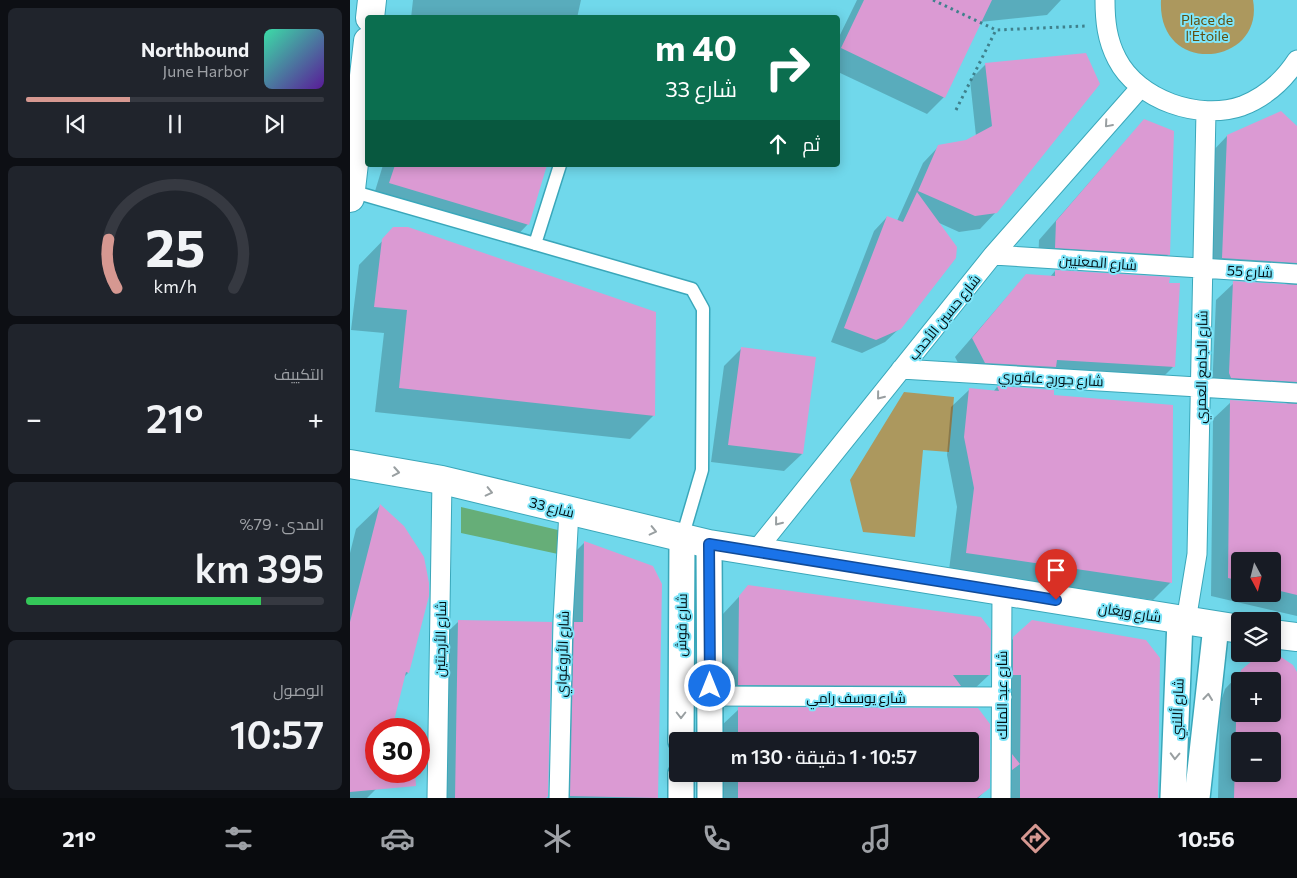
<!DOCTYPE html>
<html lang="ar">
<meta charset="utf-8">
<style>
body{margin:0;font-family:Commissioner,Cairo,sans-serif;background:#20242c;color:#f1f3f6;direction:rtl;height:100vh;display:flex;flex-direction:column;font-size:19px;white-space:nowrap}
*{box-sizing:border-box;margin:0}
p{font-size:16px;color:#9ea1a6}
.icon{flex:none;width:28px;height:28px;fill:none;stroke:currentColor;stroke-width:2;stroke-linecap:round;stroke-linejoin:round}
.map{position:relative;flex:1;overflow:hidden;direction:ltr}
.side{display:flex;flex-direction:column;gap:8px;padding:8px;background:#0d0f14;width:350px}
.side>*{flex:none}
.hud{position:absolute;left:15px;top:15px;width:475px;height:152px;border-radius:5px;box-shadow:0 2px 12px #0003;direction:rtl;background:#0b6e4f;color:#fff;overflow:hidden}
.needle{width:32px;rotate:173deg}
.buttons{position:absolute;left:881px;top:552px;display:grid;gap:10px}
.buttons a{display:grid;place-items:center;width:50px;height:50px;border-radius:5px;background:#171b24;box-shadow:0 2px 12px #0003;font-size:25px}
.speed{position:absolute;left:15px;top:718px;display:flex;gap:10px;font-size:25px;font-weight:700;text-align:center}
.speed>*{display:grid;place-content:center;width:65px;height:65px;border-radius:50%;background:#171b24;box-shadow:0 2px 12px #0003;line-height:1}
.speed .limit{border:8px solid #d22;background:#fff;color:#111}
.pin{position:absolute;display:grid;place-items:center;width:42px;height:42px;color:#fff;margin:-51px -21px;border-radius:50% 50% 50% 0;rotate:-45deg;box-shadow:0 0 5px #0007}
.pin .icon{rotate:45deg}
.me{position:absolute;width:55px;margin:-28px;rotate:0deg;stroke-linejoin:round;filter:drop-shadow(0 0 4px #0008)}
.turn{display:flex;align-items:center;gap:18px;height:105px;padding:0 20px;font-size:22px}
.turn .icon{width:65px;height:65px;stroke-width:2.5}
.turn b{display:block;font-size:35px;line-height:42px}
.then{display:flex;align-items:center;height:48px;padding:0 20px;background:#0003;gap:10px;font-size:19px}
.big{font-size:38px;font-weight:600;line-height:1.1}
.side .card{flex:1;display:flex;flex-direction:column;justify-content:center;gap:8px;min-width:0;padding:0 18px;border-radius:8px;background:#20242c}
.side .dial{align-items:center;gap:0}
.dial svg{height:130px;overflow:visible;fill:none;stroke:#363941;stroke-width:7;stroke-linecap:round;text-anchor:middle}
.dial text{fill:#f1f3f6;stroke:none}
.song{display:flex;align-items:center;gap:15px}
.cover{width:60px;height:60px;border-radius:8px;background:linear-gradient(135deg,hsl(160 70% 55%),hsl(270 70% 35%))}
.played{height:5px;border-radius:2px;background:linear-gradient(90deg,#d69891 35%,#363941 35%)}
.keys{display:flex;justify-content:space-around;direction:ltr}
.heat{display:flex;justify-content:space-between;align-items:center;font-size:28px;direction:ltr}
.charge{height:8px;border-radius:4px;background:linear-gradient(90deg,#34c759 79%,#363941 0)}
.trip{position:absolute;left:319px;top:732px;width:310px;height:50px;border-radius:5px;background:#171b24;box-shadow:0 2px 12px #0003;font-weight:600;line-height:50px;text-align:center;direction:rtl}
.dock{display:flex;height:80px;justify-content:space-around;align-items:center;background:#090b0e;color:#9ea1a6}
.dock .icon{width:35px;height:35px}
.dock .active{color:#d69891}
.dock b{font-size:22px;color:#f1f3f6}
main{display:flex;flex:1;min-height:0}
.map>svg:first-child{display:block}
.green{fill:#ac985e}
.water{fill:#66ae78}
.shadow{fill:#0003;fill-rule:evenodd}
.building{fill:#db9ad3;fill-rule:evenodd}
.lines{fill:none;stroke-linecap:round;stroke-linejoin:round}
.service-casing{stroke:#3aa7ba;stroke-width:15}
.pedestrian-casing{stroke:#3aa7ba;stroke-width:21}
.minor-casing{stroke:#3aa7ba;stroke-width:28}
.tertiary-casing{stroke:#3aa7ba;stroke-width:30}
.primary-casing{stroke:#3aa7ba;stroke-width:30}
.path{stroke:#3f808c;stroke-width:3;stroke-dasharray:2.5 4;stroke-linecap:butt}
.service{stroke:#fff;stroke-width:12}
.pedestrian{stroke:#fff;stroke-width:19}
.minor{stroke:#fff;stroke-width:25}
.tertiary{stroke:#fff;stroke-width:28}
.primary{stroke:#fff;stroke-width:28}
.oneway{stroke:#999fa1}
.route-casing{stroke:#114b97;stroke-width:12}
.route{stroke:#1a73e8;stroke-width:9}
.labels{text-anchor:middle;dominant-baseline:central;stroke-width:4;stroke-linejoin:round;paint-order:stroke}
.park-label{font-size:14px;fill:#624f0f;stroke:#7ee5f9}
.street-label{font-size:14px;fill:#000f13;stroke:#7ee5f9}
</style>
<main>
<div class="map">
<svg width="947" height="798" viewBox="0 0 947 798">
<rect width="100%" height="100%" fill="#70d8eb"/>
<path class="green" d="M 811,0 L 903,0 C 915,66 807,78 811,0 Z
M 554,392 L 604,397 L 599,452 L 573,450 L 565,537 L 513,532 L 500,480 Z"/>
<path class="water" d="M 111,507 L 208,530 L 208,554 L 111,533 Z"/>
<path class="shadow" d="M 63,0 L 231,0 L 227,18 L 61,18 Z
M 507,0 L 711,0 L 697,15 L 630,22 L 594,97 L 577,114 L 488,72 L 488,39 Z
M 735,54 L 646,212 L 630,229 L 609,232 L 587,222 L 550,328 L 535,342 L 512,353 L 481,342 L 524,231 L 537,217 L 547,221 L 573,163 L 589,146 L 617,141 L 626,136 L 620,80 L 636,64 Z
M 794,120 L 819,254 L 801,272 L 688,265 L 689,240 Z
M 947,127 L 947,616 L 861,596 L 863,419 L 881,402 L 939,405 L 930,399 L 862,391 L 866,300 L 884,283 L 939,286 L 930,280 L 855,275 L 860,154 L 877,136 ZM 890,561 L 922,561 L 922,594 L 890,594 Z
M 33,165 L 196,165 L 178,224 L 161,242 L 22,201 Z
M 44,229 L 304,415 L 280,439 L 25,412 L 34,333 L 1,330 L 9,265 Z
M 705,271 L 823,367 L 806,384 L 617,380 L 605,357 L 676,275 L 700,277 Z
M 391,349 L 452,454 L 434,471 L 361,462 L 374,366 Z
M 647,387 L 703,391 L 703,396 L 821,582 L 803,600 L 599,570 L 607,507 L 597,455 L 601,407 L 619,390 L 643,392 Z
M 30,506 L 58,673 L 53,678 L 26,729 L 26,789 L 17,798 L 0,798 L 0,553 L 6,529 Z
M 234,543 L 311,584 L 307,798 L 203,798 L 217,560 Z
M 399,586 L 639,675 L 621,692 L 371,702 L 372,615 Z
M 108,622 L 200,623 L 196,798 L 88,798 L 90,639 Z
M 664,638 L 807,798 L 653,798 L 646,656 Z
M 892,671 L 947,675 L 947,798 L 868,798 L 870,704 L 875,689 ZM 890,681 L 922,681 L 922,714 L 890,714 ZM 890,741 L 922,741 L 922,774 L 890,774 Z
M 389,709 L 627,709 L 639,787 L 628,798 L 371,798 L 371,774 L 620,774 L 620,741 L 371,741 L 371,726 Z"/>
<path class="building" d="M 514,0 L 642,0 L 595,98 L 491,48 Z
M 736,53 L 750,84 L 647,213 L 625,216 L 568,191 L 588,145 L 616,140 L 642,126 L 635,63 Z
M 931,111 L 947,126 L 947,263 L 872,258 L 877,135 Z
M 794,119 L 824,131 L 820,255 L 705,248 L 706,221 Z
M 45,165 L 197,165 L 179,225 L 39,183 Z
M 567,192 L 607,247 L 606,258 L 551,329 L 526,340 L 494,328 L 537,216 L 553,222 Z
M 43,227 L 58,227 L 306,312 L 305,416 L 49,388 L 57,310 L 24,307 L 32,239 Z
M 705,270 L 820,277 L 819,283 L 830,283 L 825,367 L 707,360 L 706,367 L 635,363 L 622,338 L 676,274 L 705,276 Z
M 883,281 L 947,285 L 947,382 L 881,378 L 879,373 Z
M 391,347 L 466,357 L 453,454 L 378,445 Z
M 647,386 L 704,390 L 704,395 L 823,405 L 822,583 L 616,553 L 624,488 L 614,437 L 619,388 L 649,391 Z
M 880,400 L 947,404 L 947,595 L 922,589 L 922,561 L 890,561 L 890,581 L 878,578 Z
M 30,504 L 54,526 L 74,557 L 79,583 L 79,596 L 59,673 L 56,672 L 42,729 L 26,729 L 26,771 L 65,771 L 66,786 L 0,792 L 0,622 Z
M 234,541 L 303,566 L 312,584 L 308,798 L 220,796 L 224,622 L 233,622 Z
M 398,585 L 631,617 L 641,630 L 640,675 L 603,675 L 611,686 L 388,685 L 389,596 Z
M 108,620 L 202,622 L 198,796 L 196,798 L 105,798 Z
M 682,620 L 796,640 L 810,658 L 808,798 L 670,798 L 670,764 L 662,770 L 662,754 L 670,764 L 671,675 L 663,675 L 663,637 Z
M 915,656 L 931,657 L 943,665 L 947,672 L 947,798 L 884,798 L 887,686 L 891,670 L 902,661 ZM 890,681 L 922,681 L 922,714 L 890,714 ZM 890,741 L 922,741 L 922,774 L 890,774 Z
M 388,707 L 628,708 L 640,724 L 640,788 L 627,798 L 388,798 L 388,774 L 620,774 L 620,741 L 388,741 Z"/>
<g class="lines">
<g class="service-casing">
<path id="service" d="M 1,191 L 342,289 L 353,309 L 352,470 L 332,538
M 185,244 L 210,165"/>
</g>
<g class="pedestrian-casing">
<path id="pedestrian" d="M 755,0 C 755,21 757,40 767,59 C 788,100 849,121 892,106 C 915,97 934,80 947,60
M 643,255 L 947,274
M 551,369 L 947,393
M 404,553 L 643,255 L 791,87
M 836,621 L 847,554 L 856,111
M 360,696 L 652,697
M 87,798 L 92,480
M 209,798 L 213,621 L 219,511
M 651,798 L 652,592"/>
</g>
<g class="minor-casing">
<path id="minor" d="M 359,544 L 360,741
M 331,741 L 332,538
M 331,774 L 331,798
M 360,774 L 360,798
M 823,798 L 830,620
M 847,798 L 866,626"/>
</g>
<g class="tertiary-casing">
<path id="tertiary" d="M 0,464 L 92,480 L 359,544 L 890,629
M 922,634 L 947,637"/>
</g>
<g class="primary-casing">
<path id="primary" d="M 20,18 L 22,0
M 0,198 L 18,41"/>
</g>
<path class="path" d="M 583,0 L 646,30 L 735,26
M 606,110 L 646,30"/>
<use href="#service" class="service"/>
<use href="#pedestrian" class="pedestrian"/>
<use href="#minor" class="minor"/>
<use href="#tertiary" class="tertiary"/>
<use href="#primary" class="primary"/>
</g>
<defs><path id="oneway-chevron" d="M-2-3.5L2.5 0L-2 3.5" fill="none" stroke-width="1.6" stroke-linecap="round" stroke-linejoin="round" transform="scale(1.25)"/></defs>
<g class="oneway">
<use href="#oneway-chevron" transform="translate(758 124) rotate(131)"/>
<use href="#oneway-chevron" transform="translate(530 396) rotate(129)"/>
<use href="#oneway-chevron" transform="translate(46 472) rotate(10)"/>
<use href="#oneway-chevron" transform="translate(139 492) rotate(13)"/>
<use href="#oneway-chevron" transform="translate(428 522) rotate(129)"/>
<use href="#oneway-chevron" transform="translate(303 531) rotate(13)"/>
<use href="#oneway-chevron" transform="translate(858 697) rotate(-84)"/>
<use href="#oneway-chevron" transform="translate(331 715) rotate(90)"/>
<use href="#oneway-chevron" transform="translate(825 756) rotate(92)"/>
</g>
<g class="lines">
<g class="route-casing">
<path id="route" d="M 360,686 L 359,544 L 706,600"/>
</g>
<use href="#route" class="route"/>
</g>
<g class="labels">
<g class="park-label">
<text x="857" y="19">Place de<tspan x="857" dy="16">l'Étoile</tspan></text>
</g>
<g class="street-label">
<text transform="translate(748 262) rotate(4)">شارع المعنيين</text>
<text transform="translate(900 271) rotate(3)">شارع 55</text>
<text transform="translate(594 317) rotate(-51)">شارع حسين الأحدب</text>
<text transform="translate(851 367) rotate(-89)">شارع الجامع العمري</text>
<text transform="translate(701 378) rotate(3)">شارع جورج عاقوري</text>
<text transform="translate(202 507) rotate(14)">شارع 33</text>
<text transform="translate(780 612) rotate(9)">شارع ويغان</text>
<text transform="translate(331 625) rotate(-89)">شارع فوش</text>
<text transform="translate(90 639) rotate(-89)">شارع الأرجنتين</text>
<text transform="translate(212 654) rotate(-88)">شارع الأروغواي</text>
<text transform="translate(651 695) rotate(-90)">شارع عبد المالك</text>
<text x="506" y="697">شارع يوسف رامي</text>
<text transform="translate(827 709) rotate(-88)">شارع أللنبي</text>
</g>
</g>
</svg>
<div class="buttons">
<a><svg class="needle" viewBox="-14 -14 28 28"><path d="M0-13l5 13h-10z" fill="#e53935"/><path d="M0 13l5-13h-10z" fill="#9ea1a6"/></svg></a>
<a><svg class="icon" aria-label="layers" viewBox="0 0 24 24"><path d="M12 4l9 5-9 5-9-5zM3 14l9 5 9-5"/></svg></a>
<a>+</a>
<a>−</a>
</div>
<div class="speed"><div class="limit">30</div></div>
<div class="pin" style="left:706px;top:600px;background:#d93025"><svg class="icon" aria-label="arrive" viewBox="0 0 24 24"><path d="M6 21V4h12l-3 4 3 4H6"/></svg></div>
<svg class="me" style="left:360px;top:686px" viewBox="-20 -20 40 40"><circle r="17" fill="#1a73e8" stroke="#fff" stroke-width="3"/><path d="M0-11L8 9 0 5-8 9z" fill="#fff"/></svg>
<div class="trip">10:57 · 1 دقيقة · 130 m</div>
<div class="hud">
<div class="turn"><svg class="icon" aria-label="right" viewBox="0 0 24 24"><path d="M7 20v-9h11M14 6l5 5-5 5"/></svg><div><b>40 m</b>شارع 33</div></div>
<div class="then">ثم<svg class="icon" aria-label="ahead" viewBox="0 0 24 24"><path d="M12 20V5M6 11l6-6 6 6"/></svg></div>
</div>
</div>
<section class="side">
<div class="card">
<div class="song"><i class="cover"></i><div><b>Northbound</b><p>June Harbor</p></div></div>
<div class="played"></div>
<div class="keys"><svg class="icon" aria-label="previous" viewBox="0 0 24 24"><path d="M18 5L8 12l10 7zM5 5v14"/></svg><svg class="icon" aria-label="pause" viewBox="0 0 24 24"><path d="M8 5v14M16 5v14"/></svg><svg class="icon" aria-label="next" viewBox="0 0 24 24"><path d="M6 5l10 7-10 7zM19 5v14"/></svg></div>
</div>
<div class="card dial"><svg viewBox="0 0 100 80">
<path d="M14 69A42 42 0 1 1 86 69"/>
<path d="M14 69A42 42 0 0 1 9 39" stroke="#d69891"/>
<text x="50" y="56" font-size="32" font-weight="700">25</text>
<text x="50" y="72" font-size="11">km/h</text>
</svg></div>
<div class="card"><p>التكييف</p>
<div class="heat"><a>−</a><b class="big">21°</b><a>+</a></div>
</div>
<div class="card"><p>المدى · 79%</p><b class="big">395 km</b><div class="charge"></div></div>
<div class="card"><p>الوصول</p><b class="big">10:57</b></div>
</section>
</main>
<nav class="dock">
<b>10:56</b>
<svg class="icon active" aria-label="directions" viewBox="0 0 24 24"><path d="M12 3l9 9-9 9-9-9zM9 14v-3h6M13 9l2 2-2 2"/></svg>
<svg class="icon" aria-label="music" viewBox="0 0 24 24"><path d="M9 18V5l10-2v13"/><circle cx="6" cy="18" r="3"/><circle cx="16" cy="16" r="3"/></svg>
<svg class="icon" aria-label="phone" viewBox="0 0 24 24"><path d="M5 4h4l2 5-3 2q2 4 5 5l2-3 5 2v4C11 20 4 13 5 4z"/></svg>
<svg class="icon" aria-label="climate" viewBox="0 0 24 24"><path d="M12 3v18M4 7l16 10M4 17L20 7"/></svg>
<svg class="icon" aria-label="car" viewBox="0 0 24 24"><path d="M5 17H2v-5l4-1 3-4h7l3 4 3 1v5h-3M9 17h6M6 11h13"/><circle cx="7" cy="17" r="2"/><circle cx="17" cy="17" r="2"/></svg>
<svg class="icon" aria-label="filters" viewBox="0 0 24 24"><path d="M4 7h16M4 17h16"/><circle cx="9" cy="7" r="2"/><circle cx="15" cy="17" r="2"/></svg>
<b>21°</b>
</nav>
